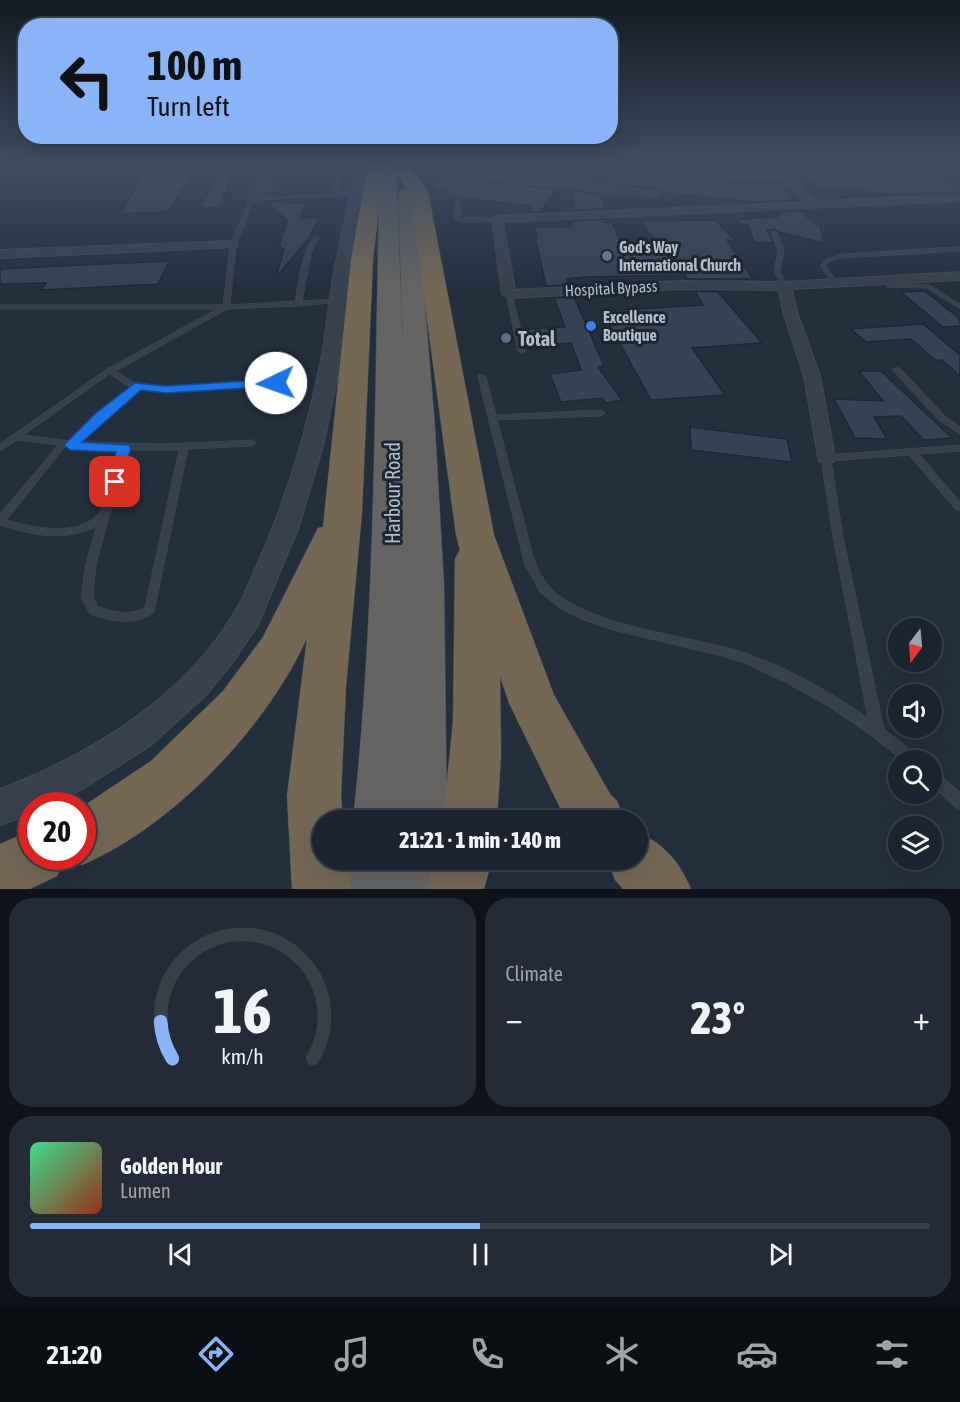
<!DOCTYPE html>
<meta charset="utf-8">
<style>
body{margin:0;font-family:"Asap Condensed",sans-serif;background:#242b36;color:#f1f3f6;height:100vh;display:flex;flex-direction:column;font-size:22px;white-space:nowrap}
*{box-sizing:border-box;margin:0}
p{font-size:20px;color:#a0a4aa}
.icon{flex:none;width:33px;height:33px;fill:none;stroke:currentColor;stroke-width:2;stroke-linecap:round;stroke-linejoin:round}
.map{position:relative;height:889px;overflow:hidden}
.sheet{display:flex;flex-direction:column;gap:9px;padding:9px;background:#0f1319;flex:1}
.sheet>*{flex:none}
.banner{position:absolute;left:18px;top:18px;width:600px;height:126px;border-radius:24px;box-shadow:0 6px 24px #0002,0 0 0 2px #39404a;background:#8ab4f8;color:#111;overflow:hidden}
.needle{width:39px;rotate:196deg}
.tools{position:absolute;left:888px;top:618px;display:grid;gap:12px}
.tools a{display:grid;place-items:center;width:54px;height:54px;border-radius:50%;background:#1b232e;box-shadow:0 6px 24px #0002,0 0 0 2px #39404a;font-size:30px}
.speed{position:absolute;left:18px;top:792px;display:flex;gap:12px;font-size:30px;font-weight:700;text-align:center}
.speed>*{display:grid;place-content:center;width:78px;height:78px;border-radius:50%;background:#1b232e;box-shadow:0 6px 24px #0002,0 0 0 2px #39404a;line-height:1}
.speed .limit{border:9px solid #d22;background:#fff;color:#111}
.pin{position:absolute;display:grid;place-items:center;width:51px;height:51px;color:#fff;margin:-26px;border-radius:12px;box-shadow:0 3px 9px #0006}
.me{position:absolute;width:66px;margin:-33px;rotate:267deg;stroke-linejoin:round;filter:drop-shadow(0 0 4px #0008)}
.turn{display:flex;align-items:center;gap:21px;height:126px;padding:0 30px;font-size:27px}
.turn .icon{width:78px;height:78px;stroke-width:2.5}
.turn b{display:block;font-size:42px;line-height:51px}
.big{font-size:45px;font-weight:800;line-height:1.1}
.sheet .widget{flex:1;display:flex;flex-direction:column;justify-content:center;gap:9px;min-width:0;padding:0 21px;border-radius:24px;background:#242b36}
.sheet .dial{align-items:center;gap:0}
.dial svg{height:156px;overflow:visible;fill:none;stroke:#39404a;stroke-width:7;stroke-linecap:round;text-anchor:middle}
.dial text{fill:#f1f3f6;stroke:none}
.song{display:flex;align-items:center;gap:18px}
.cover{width:72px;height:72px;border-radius:9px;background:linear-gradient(135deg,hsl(150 70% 55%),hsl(10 70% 35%))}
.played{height:6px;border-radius:3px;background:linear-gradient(90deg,#8ab4f8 50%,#39404a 50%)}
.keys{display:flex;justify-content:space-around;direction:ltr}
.heat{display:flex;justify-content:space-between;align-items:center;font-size:33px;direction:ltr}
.sheet .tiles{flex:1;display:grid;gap:9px;grid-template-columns:1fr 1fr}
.widget:last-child{grid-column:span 2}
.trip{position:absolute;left:312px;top:810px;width:336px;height:60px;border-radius:30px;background:#1b232e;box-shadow:0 6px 24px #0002,0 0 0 2px #39404a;font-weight:800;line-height:60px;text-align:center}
.tabs{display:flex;height:96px;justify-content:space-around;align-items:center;background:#0b0e12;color:#a0a4aa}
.tabs .icon{width:42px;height:42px}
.tabs .active{color:#8ab4f8}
.tabs b{font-size:27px;color:#f1f3f6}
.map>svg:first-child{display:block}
.building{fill:#364354;stroke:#1f2835;stroke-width:1.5}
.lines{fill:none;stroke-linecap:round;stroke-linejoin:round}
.service-casing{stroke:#414a57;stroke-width:1}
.minor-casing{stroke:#414a57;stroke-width:2}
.tertiary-casing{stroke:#414a57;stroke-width:2}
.trunk-casing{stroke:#434c59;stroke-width:1}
.motorway-casing{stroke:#434c59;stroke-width:1}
.service{fill:#38414e;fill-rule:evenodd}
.minor{fill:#38414e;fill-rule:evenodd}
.tertiary{fill:#38414e;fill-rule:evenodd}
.trunk{fill:#656462;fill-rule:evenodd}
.motorway{fill:#746855;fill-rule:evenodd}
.route{fill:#1a73e8;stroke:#114b97;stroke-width:1.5}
.worship-dot{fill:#6b7280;stroke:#1d2633;stroke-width:2}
.shop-dot{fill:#3f7fe0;stroke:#1d2633;stroke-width:2}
.service-dot{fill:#5c6f8a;stroke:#1d2633;stroke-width:2}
.labels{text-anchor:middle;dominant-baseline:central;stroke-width:6;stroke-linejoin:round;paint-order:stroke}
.far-poi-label{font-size:16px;font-weight:bold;fill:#b4bcc9;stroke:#1d2633;text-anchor:start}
.far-street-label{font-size:16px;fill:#b4bcc9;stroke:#1d2633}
.poi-label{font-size:20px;font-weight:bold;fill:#b4bcc9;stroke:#1d2633;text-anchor:start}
.street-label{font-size:20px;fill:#b4bcc9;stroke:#1d2633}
</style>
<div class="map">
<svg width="960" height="889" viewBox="0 0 960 889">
<rect width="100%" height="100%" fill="#242f3e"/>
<path class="building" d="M 161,164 L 201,164 L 167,212 L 120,214 L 145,171 L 157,170 Z
M 450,164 L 570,164 L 561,179 L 446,168 Z
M 576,164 L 589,167 L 596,183 L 575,181 Z
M 642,164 L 732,167 L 732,164 L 764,164 L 771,173 Z
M 790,164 L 911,164 L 923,169 L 960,190 L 960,193 L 871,194 L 865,190 L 819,189 Z
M 220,169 L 234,169 L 220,207 L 200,208 Z
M 600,169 L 737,183 L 782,183 L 794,200 L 756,202 L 664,193 L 657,189 L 612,184 Z
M 438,177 L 556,189 L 540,212 L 532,212 L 531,206 L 443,196 L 448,190 L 432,189 L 439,181 L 435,181 Z
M 574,191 L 600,194 L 606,209 L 572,210 Z
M 266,202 L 306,203 L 301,218 L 319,217 L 309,238 L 276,277 L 284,249 L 279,247 L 287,220 Z
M 802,211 L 812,222 L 820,225 L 824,243 L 779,232 L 775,229 L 767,230 L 773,243 L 754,242 L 748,225 L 738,223 L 739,219 L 778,217 L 778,212 Z
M 606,219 L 606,222 L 612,222 L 620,240 L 655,240 L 640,221 L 715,220 L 736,241 L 727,240 L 753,279 L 687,279 L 685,275 L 584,277 L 567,279 L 569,285 L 546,286 L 535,236 L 537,236 L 535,227 L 571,227 L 571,221 Z
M 169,261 L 158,284 L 41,290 L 46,283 L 0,284 L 0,269 Z
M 695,291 L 718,292 L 762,343 L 692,348 L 725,395 L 651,400 L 602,311 L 703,305 Z
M 925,291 L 960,319 L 960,326 L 943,327 L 901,292 Z
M 574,297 L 604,366 L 598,367 L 622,400 L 606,403 L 602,398 L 561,402 L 550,374 L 581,370 L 571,343 L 534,346 L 528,329 L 565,327 L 554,298 Z
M 923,324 L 960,355 L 960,376 L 942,360 L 935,360 L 911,339 L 866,342 L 851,329 Z
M 859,371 L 881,371 L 952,438 L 924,440 L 901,416 L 874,417 L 887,439 L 855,438 L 834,399 L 883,401 Z
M 690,427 L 787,439 L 792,462 L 691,450 Z"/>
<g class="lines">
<g class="service-casing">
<path id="service" d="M 338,164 L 342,164 L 339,193 L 357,192 L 359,193 L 359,195 L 254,200 L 236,245 L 230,305 L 295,301 C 299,283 302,248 316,235 L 319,237 L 311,254 L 302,301 L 338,299 L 340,300 L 340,302 L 298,306 L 227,309 L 116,371 L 133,382 L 166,387 L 276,381 L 280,383 L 276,385 L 166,391 L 142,388 L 104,418 L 79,442 L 163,444 L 252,440 L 256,443 L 252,446 L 188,449 L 154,612 C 135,627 111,621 90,614 L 81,597 L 86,564 L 96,527 C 65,542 31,535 0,525 L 0,514 L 58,445 L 17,440 L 0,451 L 0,444 L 107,369 L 217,309 L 0,309 L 0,305 L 223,305 L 230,245 L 250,198 L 334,194 ZM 110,374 L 128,386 L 133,387 L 98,414 L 69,441 L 24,435 ZM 66,446 L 119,449 C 114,469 112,490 102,508 C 86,539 33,528 7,520 ZM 128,450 L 179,450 L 145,607 C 131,617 113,611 98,607 L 93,597 L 96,564 L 110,513 L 118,491 Z
M 457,200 L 460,202 L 460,217 L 463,218 L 497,217 L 500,219 L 497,221 L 462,222 L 455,219 L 454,202 Z
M 774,231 L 777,233 L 784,250 L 780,272 L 788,286 L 785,288 L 783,287 L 774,272 L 778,250 L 771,233 Z
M 960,247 L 960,251 L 843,258 L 830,261 L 826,266 L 838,283 L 835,285 L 833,284 L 820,266 L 826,259 L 843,254 Z
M 889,284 L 930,285 L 960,304 L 960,309 L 927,288 L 887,287 L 886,286 Z
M 509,292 L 512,294 L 526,351 L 522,353 L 518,351 L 506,294 Z
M 894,368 L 900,368 L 945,416 L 960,427 L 960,434 L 939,420 L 894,372 L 893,370 Z
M 479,375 L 482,375 L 486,377 L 496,415 L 601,410 L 605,413 L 601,416 L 497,420 C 506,453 514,485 523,517 C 529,539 532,563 545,581 C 576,627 695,635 748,654 C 790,669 831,692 868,718 L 833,537 L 821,458 L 826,455 L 960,445 L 960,451 L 919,454 L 960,502 L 960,511 L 956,510 L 909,455 L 831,461 L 843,537 L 884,729 L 917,755 L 919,760 L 902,760 L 869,734 L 828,706 L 785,682 L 742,662 L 722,656 L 613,630 L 584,620 L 561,609 L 540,592 L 525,565 L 478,377 Z
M 932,770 L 937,772 L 960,792 L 960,809 L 955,807 L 932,786 Z"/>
</g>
<g class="minor-casing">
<path id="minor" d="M 269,164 L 278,164 L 270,188 L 256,201 L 248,201 L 248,197 L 261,187 Z
M 579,164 C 645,164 710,175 777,175 L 766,164 L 776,164 L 817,201 L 960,195 L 960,201 L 503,222 L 515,290 L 679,281 L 785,282 L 960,272 L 960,280 L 792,289 L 797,312 L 820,376 L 835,458 L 833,462 L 819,462 L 804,376 L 783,312 L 779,290 L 679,289 L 509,298 L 502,294 L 492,219 L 497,216 L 806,202 L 783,181 L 737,181 Z
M 940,164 L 951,164 L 960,170 L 960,177 Z
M 441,170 L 657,191 L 662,194 L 657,197 L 438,175 L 438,171 Z
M 233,241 L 237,243 L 237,247 L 0,258 L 0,250 Z"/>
</g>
<g class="tertiary-casing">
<path id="tertiary" d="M 358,164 L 370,164 L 351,268 L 340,365 L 323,446 L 299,526 L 258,625 L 232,663 L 207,694 L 150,746 L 84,788 L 49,806 L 32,806 L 32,813 L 0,825 L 0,789 C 92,754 187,696 237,608 C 245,595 250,580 256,567 C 286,501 307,431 321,360 C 326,335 328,309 332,284 C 339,244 348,204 358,164 Z"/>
</g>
<g class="trunk-casing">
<path id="trunk" d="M 380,164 L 396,164 L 404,379 L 398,192 L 407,187 L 416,192 L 435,428 L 444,585 L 447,820 L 353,820 C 377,602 374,383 380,164 Z
M 347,860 L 444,860 L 441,889 L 342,889 Z"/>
</g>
<g class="motorway-casing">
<path id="motorway" d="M 368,164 L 384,164 L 373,259 L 362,512 L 346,686 L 341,796 L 343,820 L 322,820 L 322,860 L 347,860 L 350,889 L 292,889 L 287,796 L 307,638 C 267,727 172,827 82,865 L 65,858 L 57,876 L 30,889 L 0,889 L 0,844 L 32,830 L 32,856 L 82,856 L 82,807 L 151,761 L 223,691 L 263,637 L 313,538 L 318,528 L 323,527 L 351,259 Z
M 405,167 L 411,168 L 428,192 L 494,535 L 554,695 L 610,794 L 617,801 L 625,820 L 566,820 L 509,703 L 500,676 L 501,755 L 497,820 L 443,820 L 453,722 L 455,559 L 460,550 L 456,535 L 410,192 L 396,172 Z
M 638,833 C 664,843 680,863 691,889 L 623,889 L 615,880 L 607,860 L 638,860 Z
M 436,860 L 492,860 L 484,889 L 426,889 Z"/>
</g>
<use href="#service" class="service"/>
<use href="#minor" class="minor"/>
<use href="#tertiary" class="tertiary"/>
<use href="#trunk" class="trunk"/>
<use href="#motorway" class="motorway"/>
</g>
<linearGradient id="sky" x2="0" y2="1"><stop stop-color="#141a22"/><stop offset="0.57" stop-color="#3f4d63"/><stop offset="1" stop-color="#3f4d63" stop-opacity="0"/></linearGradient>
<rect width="960" height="289" fill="url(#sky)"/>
<path class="route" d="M 276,379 L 280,380 L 280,386 L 166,393 L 141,390 L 82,442 L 129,445 L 131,448 L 120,485 L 115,486 L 108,482 L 116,452 L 70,450 L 64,445 L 96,413 L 135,383 L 166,386 Z"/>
<circle class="worship-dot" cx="607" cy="256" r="6"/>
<circle class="shop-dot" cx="591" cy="326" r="6"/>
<circle class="service-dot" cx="506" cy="338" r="6"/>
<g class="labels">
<g class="far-poi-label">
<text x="619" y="247">God's Way<tspan x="619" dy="18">International Church</tspan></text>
<text x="603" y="317">Excellence<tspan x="603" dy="18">Boutique</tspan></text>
</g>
<g class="far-street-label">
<text transform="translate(611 288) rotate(-3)">Hospital Bypass</text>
</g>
<g class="poi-label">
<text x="518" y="338">Total</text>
</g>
<g class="street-label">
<text transform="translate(392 493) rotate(-90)">Harbour Road</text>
</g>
</g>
</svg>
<div class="tools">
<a><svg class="needle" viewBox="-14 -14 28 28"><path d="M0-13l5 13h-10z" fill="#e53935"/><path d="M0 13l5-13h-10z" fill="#a0a4aa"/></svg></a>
<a><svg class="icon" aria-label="sound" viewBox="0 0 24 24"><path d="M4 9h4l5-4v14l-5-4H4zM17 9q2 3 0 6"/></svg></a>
<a><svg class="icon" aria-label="search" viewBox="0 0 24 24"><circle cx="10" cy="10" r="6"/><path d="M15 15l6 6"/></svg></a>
<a><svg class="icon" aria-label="layers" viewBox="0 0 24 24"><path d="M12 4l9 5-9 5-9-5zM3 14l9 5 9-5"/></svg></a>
</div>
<div class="speed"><div class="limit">20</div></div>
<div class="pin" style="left:115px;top:482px;background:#d93025"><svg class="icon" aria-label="arrive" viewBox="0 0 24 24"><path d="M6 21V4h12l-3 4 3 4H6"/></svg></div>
<svg class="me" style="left:276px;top:383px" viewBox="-20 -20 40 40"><circle r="19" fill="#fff"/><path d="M0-13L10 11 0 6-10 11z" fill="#1a73e8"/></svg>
<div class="trip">21:21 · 1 min · 140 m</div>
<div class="banner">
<div class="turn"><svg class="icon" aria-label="left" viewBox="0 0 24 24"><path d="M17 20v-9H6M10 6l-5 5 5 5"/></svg><div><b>100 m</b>Turn left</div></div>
</div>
</div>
<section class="sheet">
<div class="tiles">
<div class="widget dial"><svg viewBox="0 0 100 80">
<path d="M14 69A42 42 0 1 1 86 69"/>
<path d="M14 69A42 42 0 0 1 8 50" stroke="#8ab4f8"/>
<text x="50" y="56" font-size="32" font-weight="700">16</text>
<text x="50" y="72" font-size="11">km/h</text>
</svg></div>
<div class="widget"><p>Climate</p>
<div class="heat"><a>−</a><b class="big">23°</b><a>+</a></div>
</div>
<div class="widget">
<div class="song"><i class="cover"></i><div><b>Golden Hour</b><p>Lumen</p></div></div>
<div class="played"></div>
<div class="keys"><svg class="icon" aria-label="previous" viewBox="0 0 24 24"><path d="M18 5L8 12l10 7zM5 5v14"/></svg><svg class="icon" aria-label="pause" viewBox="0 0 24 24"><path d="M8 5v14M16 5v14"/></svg><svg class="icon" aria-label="next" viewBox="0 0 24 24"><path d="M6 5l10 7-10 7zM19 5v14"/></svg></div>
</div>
</div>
</section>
<nav class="tabs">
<b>21:20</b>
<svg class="icon active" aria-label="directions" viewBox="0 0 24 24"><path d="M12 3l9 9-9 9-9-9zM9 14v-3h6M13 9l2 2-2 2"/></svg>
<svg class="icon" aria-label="music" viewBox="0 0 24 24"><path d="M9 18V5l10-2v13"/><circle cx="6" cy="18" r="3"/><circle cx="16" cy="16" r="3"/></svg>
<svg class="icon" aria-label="phone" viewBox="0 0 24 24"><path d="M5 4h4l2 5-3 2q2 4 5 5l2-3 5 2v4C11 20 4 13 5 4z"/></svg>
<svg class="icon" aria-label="climate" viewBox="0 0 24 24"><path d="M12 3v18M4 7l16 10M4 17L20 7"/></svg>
<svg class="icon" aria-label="car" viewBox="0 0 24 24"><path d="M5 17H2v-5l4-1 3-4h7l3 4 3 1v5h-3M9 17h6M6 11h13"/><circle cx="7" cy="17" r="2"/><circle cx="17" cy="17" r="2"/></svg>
<svg class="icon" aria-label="filters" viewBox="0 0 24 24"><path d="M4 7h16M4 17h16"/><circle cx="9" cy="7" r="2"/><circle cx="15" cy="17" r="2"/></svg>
</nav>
